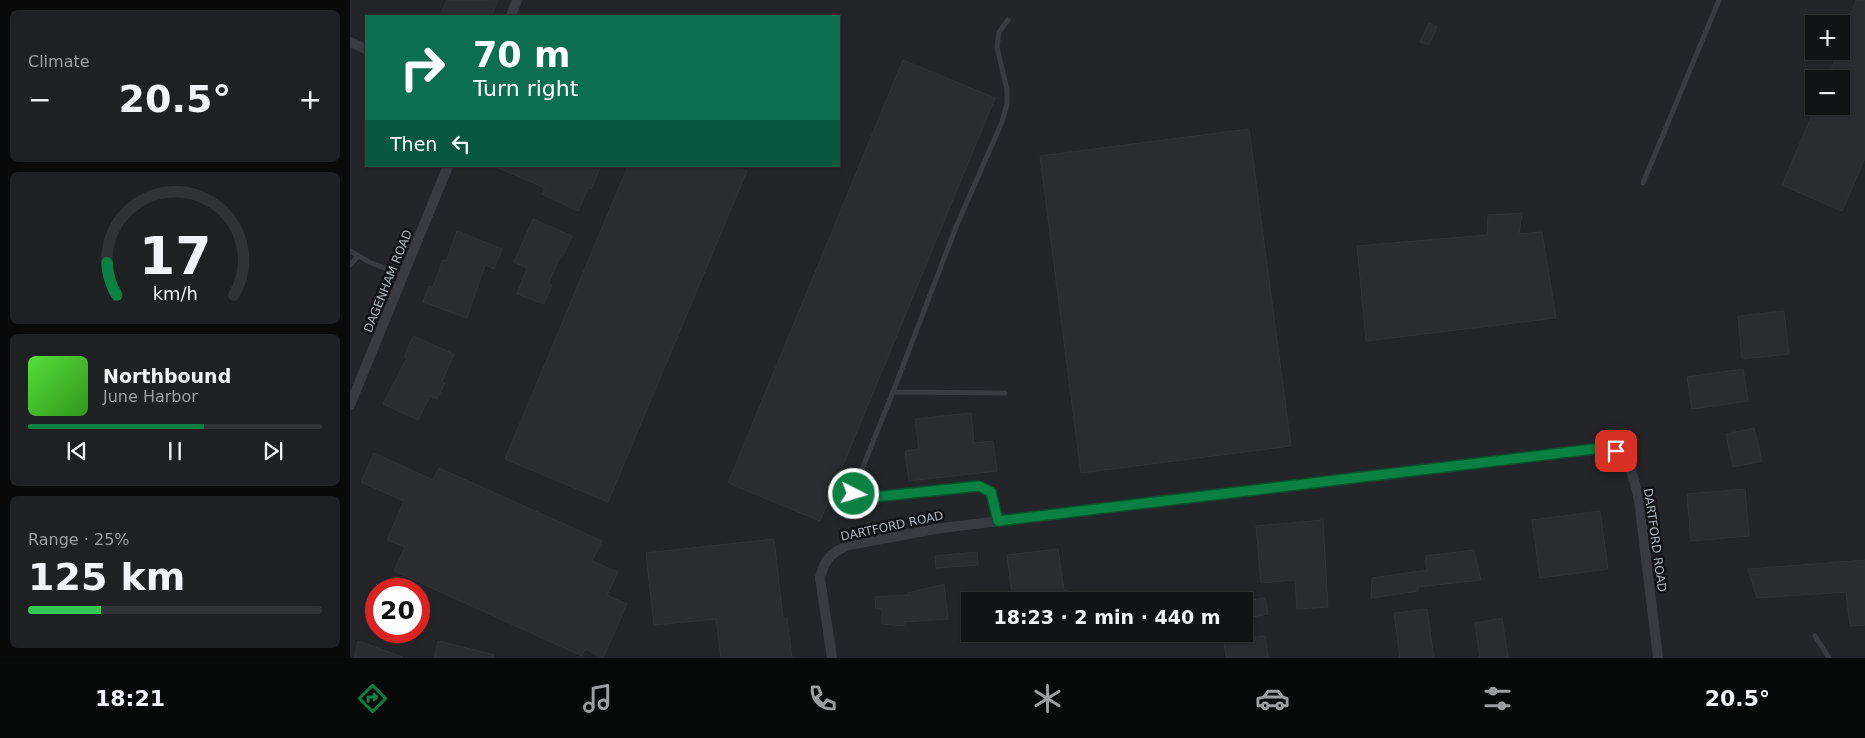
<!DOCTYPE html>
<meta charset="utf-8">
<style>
body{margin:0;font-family:"DejaVu Sans",sans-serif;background:#1f2022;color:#f1f3f6;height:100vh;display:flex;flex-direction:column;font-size:19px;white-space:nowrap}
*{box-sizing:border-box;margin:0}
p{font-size:16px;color:#9c9ea0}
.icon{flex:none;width:28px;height:28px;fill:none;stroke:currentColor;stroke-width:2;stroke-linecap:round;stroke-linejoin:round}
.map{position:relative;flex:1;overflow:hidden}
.drawer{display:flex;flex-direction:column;gap:10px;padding:10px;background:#0a0a0b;width:350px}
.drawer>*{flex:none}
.top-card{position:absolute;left:15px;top:15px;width:475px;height:152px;border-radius:0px;box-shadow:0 1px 4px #0004,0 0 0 1px #313234;background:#0b6e4f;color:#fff;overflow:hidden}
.buttons{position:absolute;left:1455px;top:15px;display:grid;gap:10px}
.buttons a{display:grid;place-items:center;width:45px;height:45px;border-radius:0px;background:#121314;box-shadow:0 1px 4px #0004,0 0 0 1px #313234;font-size:25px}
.speed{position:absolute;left:15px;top:578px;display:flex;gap:10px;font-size:25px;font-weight:700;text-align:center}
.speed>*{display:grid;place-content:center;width:65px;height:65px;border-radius:50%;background:#121314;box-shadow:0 1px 4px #0004,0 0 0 1px #313234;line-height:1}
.speed .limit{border:8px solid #d22;background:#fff;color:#111}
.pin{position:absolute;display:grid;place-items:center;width:42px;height:42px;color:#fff;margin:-21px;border-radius:10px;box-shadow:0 2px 8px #0006}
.me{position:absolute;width:55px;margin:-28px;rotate:95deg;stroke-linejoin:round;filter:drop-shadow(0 0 4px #0008)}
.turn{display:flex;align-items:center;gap:18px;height:105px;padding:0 25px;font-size:22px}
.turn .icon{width:65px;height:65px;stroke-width:2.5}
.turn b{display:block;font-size:35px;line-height:42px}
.then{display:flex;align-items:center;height:48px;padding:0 25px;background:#0003;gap:10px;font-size:19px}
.big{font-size:38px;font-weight:800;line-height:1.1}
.drawer .tile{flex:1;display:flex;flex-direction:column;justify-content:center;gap:8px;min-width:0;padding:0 18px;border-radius:8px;background:#1f2022}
.drawer .dial{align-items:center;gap:0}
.dial svg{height:130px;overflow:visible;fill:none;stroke:#313234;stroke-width:7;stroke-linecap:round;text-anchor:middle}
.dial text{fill:#f1f3f6;stroke:none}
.song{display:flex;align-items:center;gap:15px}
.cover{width:60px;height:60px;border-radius:8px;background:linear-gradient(135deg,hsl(110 70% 55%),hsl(110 70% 35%))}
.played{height:5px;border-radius:2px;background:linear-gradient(90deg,#0b8043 60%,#313234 60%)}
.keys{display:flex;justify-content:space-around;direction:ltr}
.heat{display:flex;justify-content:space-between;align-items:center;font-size:28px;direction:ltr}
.charge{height:8px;border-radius:4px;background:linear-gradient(90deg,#34c759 25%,#313234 0)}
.trip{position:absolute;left:611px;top:592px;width:292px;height:50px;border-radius:0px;background:#121314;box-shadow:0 1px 4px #0004,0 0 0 1px #313234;font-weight:800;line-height:50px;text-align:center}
.tabs{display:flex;height:80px;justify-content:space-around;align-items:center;background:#070808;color:#9c9ea0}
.tabs .icon{width:35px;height:35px}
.tabs .selected{color:#0b8043}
.tabs b{font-size:22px;color:#f1f3f6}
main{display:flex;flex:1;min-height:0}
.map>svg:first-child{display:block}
.built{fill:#242528;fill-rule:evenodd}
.building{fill:#2b2c2f;stroke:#323337}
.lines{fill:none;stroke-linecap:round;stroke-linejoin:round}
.service{stroke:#393b40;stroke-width:5}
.minor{stroke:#393b40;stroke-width:10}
.route-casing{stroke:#07532c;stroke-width:12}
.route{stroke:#0b8043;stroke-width:9}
.labels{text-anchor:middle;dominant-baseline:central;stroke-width:5;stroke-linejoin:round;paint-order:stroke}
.street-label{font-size:12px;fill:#aab2bb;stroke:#131316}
</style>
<main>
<section class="drawer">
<div class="tile"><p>Climate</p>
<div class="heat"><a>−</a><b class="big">20.5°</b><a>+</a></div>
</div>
<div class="tile dial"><svg viewBox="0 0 100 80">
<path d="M14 69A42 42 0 1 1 86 69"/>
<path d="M14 69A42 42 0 0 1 8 49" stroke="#0b8043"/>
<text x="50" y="56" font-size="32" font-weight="700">17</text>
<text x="50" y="72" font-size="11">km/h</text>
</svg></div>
<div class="tile">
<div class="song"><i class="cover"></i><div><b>Northbound</b><p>June Harbor</p></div></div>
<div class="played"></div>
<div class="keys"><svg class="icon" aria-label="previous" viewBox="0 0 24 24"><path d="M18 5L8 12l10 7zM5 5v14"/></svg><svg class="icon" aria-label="pause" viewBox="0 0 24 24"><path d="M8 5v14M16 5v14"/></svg><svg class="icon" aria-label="next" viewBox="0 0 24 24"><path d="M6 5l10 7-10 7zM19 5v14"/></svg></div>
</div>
<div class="tile"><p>Range · 25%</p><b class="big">125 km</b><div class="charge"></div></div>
</section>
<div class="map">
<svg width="1515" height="658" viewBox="0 0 1515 658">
<rect width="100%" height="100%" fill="#18191b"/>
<path class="built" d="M 0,0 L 1515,0 L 1515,658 L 0,658 ZM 16,16 L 489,16 L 489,166 L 16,166 ZM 1464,24 L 1491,24 L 1491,51 L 1464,51 ZM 1464,79 L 1491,79 L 1491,106 L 1464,106 ZM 26,589 L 69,589 L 69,631 L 26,631 ZM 620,601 L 895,601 L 895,634 L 620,634 Z"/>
<path class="building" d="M 97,0 L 148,0 L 141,16 L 90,16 Z
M 1506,0 L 1515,0 L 1515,158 L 1492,211 L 1432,185 L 1466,106 L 1491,106 L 1491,78 L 1480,74 L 1488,51 L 1491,51 L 1491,42 Z
M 1079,23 L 1087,27 L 1079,45 L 1070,42 Z
M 553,60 L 645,98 L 470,521 L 378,483 Z
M 899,129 L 941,446 L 731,473 L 690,156 Z
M 144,166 L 251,166 L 241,189 L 238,188 L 228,211 L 192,194 L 195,188 Z
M 278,166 L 385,166 L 397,171 L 258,502 L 155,459 Z
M 1172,213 L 1169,234 L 1192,232 L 1206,318 L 1016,341 L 1007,246 L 1137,235 L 1138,215 Z
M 183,219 L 222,236 L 213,256 L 211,255 L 198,284 L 202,285 L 194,304 L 167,294 L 177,268 L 164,262 Z
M 107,231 L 152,249 L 144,269 L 135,265 L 117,318 L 73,302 L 79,286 L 83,287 L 93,260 L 96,261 Z
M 1434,311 L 1439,354 L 1392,359 L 1388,316 Z
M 63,336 L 104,354 L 92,382 L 95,383 L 87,399 L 80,396 L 68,420 L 33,404 L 57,358 L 54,357 Z
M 1393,369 L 1398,401 L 1342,409 L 1337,377 Z
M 621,413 L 624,443 L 643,441 L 647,471 L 559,481 L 555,451 L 569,449 L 565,419 Z
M 1404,428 L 1412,461 L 1383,467 L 1376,434 Z
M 24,453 L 83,480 L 89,468 L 252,541 L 242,561 L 268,572 L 257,595 L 277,604 L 253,658 L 235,649 L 232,656 L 44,571 L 55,547 L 37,540 L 54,501 L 11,482 Z
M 1395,489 L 1399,536 L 1341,541 L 1337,494 Z
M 1250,511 L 1258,569 L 1190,578 L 1182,520 Z
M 973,520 L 978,607 L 947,609 L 945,580 L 911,583 L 906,526 Z
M 424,539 L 433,619 L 437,618 L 442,658 L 371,658 L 366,619 L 304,625 L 296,553 Z
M 708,549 L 714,590 L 745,597 L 745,601 L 663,601 L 657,555 Z
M 1124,550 L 1131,580 L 1068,587 L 1068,591 L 1021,598 L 1022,578 L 1077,570 L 1075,556 Z
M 627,552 L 628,565 L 586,568 L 585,556 Z
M 1515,560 L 1515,625 L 1500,626 L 1496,592 L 1407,598 L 1398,569 Z
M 594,584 L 598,619 L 554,622 L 554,626 L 532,624 L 532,609 L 526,609 L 525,597 L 558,595 L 558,593 Z
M 915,598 L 918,614 L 896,618 L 895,601 Z
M 1077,609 L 1084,658 L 1050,658 L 1044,613 Z
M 1152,618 L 1158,658 L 1130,658 L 1125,623 Z
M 915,636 L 918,658 L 876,658 L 874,641 Z
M 8,641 L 53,657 L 52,658 L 4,658 Z
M 88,641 L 144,655 L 144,658 L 84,658 Z"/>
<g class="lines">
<path class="service" d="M 1293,183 L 1369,0
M 0,251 L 19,262 L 53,275
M 0,265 L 8,256
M 543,392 L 606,227 L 652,122 L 657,104 L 657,90 L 647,47 L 649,32 L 658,20
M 648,521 L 641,492 L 629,486 L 515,498 L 508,498 L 504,494 L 504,489 L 543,392 L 655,393
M 1465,636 L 1479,658"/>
<path class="minor" d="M 161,16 L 167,0
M 0,42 L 16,49
M 0,405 L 98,166
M 482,658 L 470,578 C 474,559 482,552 499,545 L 591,528 L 1257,448 C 1282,456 1283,478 1289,500 L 1308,658"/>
</g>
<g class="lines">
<g class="route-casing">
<path id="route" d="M 504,494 L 508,498 L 515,498 L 629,486 L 641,492 L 648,521 L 1244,449 L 1257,448 L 1266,451"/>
</g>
<use href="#route" class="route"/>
</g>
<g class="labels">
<g class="street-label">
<text transform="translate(38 281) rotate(-68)">DAGENHAM ROAD</text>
<text transform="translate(542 526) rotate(-12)">DARTFORD ROAD</text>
<text transform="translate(1305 540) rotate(82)">DARTFORD ROAD</text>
</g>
</g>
</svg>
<div class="buttons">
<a>+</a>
<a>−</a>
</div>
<div class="speed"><div class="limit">20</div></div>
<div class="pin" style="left:1266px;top:451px;background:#d93025"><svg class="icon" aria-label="arrive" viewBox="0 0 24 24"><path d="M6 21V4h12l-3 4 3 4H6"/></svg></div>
<svg class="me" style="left:504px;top:494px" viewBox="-20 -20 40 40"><circle r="17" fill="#0b8043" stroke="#fff" stroke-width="3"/><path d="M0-11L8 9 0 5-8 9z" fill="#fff"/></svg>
<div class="trip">18:23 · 2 min · 440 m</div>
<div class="top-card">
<div class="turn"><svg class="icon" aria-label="right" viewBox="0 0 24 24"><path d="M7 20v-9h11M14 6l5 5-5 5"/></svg><div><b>70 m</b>Turn right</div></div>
<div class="then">Then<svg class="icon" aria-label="left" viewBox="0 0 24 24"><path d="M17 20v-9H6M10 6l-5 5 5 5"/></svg></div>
</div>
</div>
</main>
<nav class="tabs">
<b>18:21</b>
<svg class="icon selected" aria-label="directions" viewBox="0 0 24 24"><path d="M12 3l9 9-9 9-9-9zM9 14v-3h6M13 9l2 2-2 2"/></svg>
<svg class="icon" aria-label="music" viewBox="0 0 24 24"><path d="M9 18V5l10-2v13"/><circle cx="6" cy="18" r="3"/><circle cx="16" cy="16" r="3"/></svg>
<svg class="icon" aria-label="phone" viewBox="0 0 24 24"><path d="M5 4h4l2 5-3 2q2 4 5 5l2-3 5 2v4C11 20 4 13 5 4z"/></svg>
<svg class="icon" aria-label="climate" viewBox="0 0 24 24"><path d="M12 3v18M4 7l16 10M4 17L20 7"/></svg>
<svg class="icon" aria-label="car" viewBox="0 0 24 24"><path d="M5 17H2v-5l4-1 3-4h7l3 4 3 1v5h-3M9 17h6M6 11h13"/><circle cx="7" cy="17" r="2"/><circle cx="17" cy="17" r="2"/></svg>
<svg class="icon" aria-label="filters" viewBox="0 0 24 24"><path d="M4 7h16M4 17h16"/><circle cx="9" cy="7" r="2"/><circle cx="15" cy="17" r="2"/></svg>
<b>20.5°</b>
</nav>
